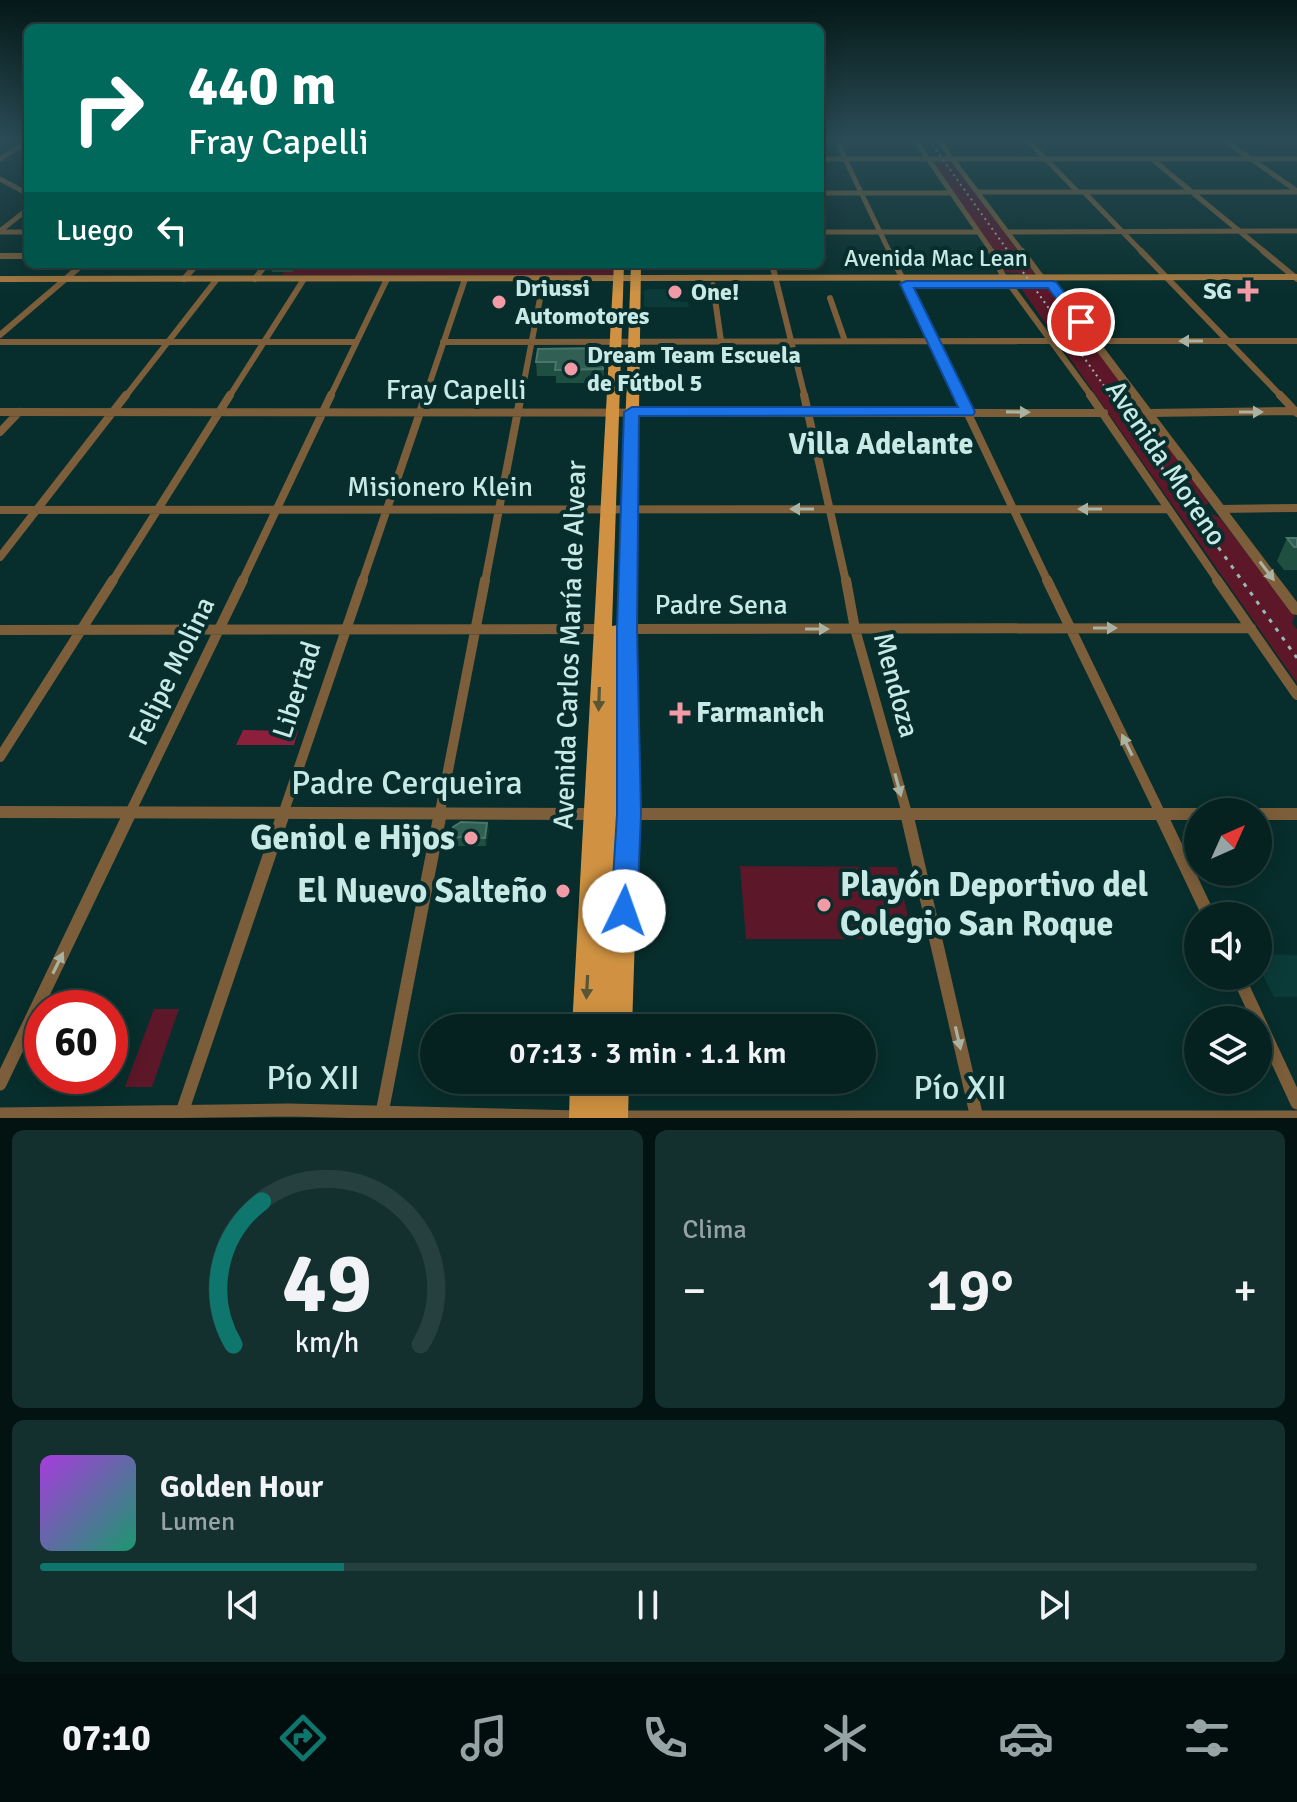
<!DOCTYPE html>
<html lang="es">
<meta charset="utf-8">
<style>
body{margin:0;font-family:Signika,sans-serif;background:#132f2e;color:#f1f3f6;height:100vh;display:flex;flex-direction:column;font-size:30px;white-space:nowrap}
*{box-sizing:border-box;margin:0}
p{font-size:26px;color:#97a4a5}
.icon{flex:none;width:44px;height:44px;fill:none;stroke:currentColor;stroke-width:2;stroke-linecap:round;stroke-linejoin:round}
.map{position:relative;height:1118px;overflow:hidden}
.details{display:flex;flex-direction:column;gap:12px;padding:12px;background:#031312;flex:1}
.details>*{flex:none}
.banner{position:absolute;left:24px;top:24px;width:800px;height:244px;border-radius:12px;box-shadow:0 4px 20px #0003,0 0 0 2px #263f3f;background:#00695c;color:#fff;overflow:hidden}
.needle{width:52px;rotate:45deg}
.controls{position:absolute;left:1184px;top:798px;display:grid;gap:16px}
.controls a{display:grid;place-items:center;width:88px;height:88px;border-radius:50%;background:#052221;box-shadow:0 4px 20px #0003,0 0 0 2px #263f3f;font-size:40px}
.speed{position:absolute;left:24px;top:990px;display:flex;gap:16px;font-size:40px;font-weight:700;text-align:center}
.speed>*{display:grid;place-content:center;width:104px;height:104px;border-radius:50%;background:#052221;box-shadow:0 4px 20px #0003,0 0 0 2px #263f3f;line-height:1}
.speed .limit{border:12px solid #d22;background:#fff;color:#111}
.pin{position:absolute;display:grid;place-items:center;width:68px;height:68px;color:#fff;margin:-34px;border:4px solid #fff;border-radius:50%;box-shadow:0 2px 8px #0007}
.me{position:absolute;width:88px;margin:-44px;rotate:3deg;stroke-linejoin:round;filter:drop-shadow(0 0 6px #0008)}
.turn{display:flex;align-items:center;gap:28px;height:168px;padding:0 32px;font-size:36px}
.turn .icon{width:104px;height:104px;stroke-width:2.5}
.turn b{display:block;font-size:56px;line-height:68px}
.then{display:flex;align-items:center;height:76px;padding:0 32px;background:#0003;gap:16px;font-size:30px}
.big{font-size:60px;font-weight:600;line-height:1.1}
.details .widget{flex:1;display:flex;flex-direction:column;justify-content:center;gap:12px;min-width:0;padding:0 28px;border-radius:12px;background:#132f2e}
.details .dial{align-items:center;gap:0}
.dial svg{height:208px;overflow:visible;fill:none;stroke:#263f3f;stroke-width:7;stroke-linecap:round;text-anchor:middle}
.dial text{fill:#f1f3f6;stroke:none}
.song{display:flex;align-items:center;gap:24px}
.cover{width:96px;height:96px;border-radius:12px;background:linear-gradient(135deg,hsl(280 70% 55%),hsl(160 70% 35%))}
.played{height:8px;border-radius:4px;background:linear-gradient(90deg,#0f766e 25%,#263f3f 25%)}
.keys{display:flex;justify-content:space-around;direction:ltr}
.heat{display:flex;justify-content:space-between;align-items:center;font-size:44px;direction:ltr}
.details .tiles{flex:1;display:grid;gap:12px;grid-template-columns:1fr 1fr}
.widget:last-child{grid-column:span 2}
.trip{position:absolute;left:420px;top:1014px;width:456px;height:80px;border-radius:40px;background:#052221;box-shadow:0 4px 20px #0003,0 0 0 2px #263f3f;font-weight:600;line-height:80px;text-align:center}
.menu{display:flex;height:128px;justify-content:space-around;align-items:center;background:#020e0d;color:#97a4a5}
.menu .icon{width:56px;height:56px}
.menu .on{color:#0f766e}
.menu b{font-size:36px;color:#f1f3f6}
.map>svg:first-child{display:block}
.built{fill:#0b3b39}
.green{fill:#5c1728}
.forest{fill:#8b1f3c}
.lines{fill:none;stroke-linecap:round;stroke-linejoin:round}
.minor-far4{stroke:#7c5e3a;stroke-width:5}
.minor-far3{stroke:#7c5e3a;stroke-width:6}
.minor-far2{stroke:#7c5e3a;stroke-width:8}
.minor-far1{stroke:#7c5e3a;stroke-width:10}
.minor{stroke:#7c5e3a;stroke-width:13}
.tertiary{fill:#7c5e3a;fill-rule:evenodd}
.secondary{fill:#ac7c40;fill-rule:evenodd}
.primary{fill:#d09242;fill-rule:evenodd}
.rail-far1{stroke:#97bab7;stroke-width:2;stroke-dasharray:2 4;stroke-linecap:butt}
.rail{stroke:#97bab7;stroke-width:3;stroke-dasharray:4 7;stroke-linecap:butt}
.wall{fill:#1f4f41}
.shaded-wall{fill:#0e3b31}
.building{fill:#315f53;stroke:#49756a;stroke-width:2}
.oneway{fill:#aab2a2}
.oneway2{fill:#575635}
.route{fill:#1a73e8;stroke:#114b97;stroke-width:2}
.poi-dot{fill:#f39aa7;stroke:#072e2c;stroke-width:3}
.labels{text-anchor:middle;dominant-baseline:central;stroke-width:8;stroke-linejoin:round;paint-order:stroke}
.far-street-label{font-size:24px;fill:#c8eae7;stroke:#072e2c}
.far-poi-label{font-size:24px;font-weight:bold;fill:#c8eae7;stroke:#072e2c;text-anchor:start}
.street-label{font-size:28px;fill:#c8eae7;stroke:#072e2c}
.poi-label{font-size:28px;font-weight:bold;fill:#c8eae7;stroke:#072e2c;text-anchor:start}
.neighbourhood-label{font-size:30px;font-weight:bold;fill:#c8eae7;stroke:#072e2c}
.near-street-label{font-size:34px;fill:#c8eae7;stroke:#072e2c}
.near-poi-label{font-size:34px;font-weight:bold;fill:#c8eae7;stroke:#072e2c;text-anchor:end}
</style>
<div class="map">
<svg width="1297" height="1118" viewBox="0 0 1297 1118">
<rect width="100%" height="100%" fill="#072e2c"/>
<path class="built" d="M 648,289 L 679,289 L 680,302 L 688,302 L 689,307 L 644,307 L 644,291 Z
M 1258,954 L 1297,955 L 1297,997 L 1274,997 L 1258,965 Z"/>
<path class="green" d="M 946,161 L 952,162 L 1034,273 L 1031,275 L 1004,272 L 1001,262 L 933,162 Z
M 298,264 L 615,264 L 614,273 L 610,275 L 282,275 L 284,272 L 293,271 Z
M 1020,287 L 1051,289 L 1086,338 L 1082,340 L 1095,345 L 1209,503 L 1204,506 L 1206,511 L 1220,518 L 1295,616 L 1292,623 L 1297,629 L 1297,683 Z
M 740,866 L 897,867 L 908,917 L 861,917 L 864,939 L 746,939 Z
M 154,1009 L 179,1009 L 152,1087 L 125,1087 Z"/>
<path class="forest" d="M 243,730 L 246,730 L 298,731 L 294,745 L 236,745 Z"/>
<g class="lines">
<path class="minor-far4" d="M 836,140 L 890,253
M 915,140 L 993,253
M 938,140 L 1023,253
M 1027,140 L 1078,192
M 1224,140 L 1297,191
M 0,159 L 28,141
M 820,159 L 1297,159
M 1153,160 L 1266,253
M 0,179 L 28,194
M 978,192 L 1297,192
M 1084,192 L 1143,253
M 820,193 L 951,193
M 0,231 L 28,209
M 0,232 L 28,232
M 820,232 L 978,232
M 1008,232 L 1297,231"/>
<path class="minor-far3" d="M 889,251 L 960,397
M 991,251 L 1002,274 L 1092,397
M 1022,251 L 1042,278
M 1141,251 L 1282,397
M 1263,251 L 1297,279
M 0,256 L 28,256
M 772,264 L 805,397
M 184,279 L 197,264
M 255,279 L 266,264
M 713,285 L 721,341
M 830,298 L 845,341
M 0,335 L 83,264
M 1095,341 L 1297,341
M 0,342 L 356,342
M 443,342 L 1053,341
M 125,397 L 217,279
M 229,397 L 304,279
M 330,397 L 387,279
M 425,397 L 465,279
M 521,397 L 544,278"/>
<path class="minor-far2" d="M 804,395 L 846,582
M 959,395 L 1048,582
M 1090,395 L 1219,582
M 1280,395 L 1297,413
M 0,412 L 1104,413
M 1149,413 L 1297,411
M 0,432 L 19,412
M 1221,509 L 1297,508
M 0,510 L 1168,509
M 0,557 L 126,395
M 112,582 L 230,395
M 242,582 L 331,395
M 362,582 L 426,395
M 485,582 L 521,395"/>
<path class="minor-far1" d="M 846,580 L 855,629 L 908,817
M 1047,580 L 1162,817
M 1217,580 L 1297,695
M 627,629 L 1251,628
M 0,630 L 605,629
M 0,757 L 113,580
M 128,817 L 243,580
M 282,817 L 363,580
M 439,817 L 485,580"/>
<path class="minor" d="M 907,815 L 977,1118
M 1161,815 L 1209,916
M 1238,976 L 1297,1103
M 0,1084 L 129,815
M 0,1114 L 289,1110 L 578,1117
M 616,1117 L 1297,1117
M 180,1118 L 283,815
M 381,1118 L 440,815"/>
<path class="tertiary" d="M 1049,283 L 1055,283 L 1297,602 L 1297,615 L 1292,614 L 1049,287 Z
M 0,806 L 597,808 L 603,810 L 605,814 L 603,818 L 597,820 L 0,818 Z
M 623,808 L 1198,808 L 1205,812 L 1198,812 L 1198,820 L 623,820 L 617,818 L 615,814 L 617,810 Z
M 1258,808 L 1297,808 L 1297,820 L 1258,820 L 1258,812 L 1251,812 Z"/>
<path class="secondary" d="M 1297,274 L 1297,280 L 0,282 L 0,276 Z"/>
<path class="primary" d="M 614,264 L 624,264 L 612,626 L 618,625 L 631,264 L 641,264 L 636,629 L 639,814 L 632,1028 L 572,1028 Z
M 570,1080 L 629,1080 L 628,1118 L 569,1118 Z"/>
<path class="rail-far1" d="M 929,140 L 1112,397"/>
<path class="rail" d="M 1110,395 L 1297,658"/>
</g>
<path class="wall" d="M 87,264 L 130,264 L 126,268 L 89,270 Z
M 298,264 L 293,272 L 272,272 L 271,266 Z
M 603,348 L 604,383 L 556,383 L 556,376 L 537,376 L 536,362 Z
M 1287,538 L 1297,538 L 1297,570 L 1284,570 L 1277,561 Z
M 487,823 L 489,831 L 486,846 L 453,846 L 451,837 Z"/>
<path class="shaded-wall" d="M 293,264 L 298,264 L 293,272 L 292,266 Z
M 487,823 L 489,831 L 486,846 L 485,838 Z"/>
<path class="building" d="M 272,264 L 293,264 L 292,266 L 271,266 Z
M 603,348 L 603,369 L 555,370 L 556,362 L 536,362 L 538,349 Z
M 1287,538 L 1297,538 L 1297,547 L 1294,547 Z
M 461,822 L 487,823 L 485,838 L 451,837 L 453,827 Z"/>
<defs><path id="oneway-solid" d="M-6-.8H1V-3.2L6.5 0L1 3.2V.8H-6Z" transform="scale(2)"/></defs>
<g class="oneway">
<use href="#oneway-solid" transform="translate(1191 341) rotate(-180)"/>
<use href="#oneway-solid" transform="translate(1018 412) rotate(1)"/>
<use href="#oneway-solid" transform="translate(1251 412)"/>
<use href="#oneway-solid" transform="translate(802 509) rotate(-180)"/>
<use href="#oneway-solid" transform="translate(1090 509) rotate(-180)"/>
<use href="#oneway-solid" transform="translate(1267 571) rotate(53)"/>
<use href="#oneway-solid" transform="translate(1105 628)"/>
<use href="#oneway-solid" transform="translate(817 629)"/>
<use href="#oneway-solid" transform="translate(1127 745) rotate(-116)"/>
<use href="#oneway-solid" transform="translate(898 785) rotate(75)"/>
<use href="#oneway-solid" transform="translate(58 963) rotate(-64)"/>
<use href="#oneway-solid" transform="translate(958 1038) rotate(77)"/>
</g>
<g class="oneway2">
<use href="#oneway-solid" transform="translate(599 699) rotate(92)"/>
<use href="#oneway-solid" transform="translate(587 987) rotate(93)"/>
</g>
<linearGradient id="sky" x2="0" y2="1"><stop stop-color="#041918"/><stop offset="0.47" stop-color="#2b4c56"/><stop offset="1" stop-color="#2b4c56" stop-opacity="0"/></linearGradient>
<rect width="1297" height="296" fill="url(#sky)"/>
<path class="route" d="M 906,281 L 1052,281 L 1056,282 L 1087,322 L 1076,325 L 1048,288 L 914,288 L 975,412 L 973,415 L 639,416 L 637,629 L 641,814 L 637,911 L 633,919 L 624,922 L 615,919 L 611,911 L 617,814 L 617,629 L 624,412 L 632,407 L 958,407 L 900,284 Z"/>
<g class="poi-dot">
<path d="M1244 279h8v8h8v8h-8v8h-8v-8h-8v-8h8z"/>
<circle cx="675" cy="292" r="8"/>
<circle cx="499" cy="302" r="8"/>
<circle cx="571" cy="369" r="8"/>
<path d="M676 701h8v8h8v8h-8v8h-8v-8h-8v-8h8z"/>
<circle cx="471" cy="838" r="8"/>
<circle cx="563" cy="891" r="8"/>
<circle cx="824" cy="905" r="8"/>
</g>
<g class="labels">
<g class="far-street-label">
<text x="936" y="258">Avenida Mac Lean</text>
</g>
<g class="far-poi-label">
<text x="515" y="288">Driussi<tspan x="515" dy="28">Automotores</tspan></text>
<text x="1232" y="291" text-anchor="end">SG</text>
<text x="691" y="292">One!</text>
<text x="587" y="355">Dream Team Escuela<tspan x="587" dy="28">de Fútbol 5</tspan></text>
</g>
<g class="street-label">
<text x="456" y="390">Fray Capelli</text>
<text transform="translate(1166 463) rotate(56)">Avenida Moreno</text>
<text x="440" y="487">Misionero Klein</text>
<text x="721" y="605">Padre Sena</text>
<text transform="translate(570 645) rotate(-88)">Avenida Carlos María de Alvear</text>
<text transform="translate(172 671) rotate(-64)">Felipe Molina</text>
<text transform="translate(896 685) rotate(75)">Mendoza</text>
<text transform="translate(297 690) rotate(-72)">Libertad</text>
</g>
<g class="poi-label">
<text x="696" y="713">Farmanich</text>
</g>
<g class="neighbourhood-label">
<text x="881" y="444">Villa Adelante</text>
</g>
<g class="near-street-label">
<text x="407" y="783">Padre Cerqueira</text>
<text x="313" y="1078">Pío XII</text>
<text x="960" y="1088">Pío XII</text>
</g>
<g class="near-poi-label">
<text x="455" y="838">Geniol e Hijos</text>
<text x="840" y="885" text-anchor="start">Playón Deportivo del<tspan x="840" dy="39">Colegio San Roque</tspan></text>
<text x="547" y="891">El Nuevo Salteño</text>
</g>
</g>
</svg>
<div class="controls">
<a><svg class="needle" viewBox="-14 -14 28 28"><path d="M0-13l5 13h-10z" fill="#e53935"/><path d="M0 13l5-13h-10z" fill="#97a4a5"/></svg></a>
<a><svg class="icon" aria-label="sound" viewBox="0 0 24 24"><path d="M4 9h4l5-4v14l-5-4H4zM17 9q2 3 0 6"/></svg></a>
<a><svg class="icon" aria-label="layers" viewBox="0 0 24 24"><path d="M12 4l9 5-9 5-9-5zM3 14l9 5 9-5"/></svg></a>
</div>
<div class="speed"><div class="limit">60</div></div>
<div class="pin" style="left:1081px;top:322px;background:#d93025"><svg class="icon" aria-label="arrive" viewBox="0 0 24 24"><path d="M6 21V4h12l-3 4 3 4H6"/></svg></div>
<svg class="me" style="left:624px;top:911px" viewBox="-20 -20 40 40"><circle r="19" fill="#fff"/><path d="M0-13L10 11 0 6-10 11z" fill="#1a73e8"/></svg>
<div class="trip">07:13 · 3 min · 1.1 km</div>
<div class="banner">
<div class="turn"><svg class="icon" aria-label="right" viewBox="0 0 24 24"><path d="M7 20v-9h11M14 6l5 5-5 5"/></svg><div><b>440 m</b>Fray Capelli</div></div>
<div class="then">Luego<svg class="icon" aria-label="left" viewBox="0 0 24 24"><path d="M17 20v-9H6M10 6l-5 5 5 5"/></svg></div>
</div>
</div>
<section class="details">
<div class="tiles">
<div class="widget dial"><svg viewBox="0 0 100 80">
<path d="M14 69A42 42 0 1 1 86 69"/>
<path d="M14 69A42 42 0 0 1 25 14" stroke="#0f766e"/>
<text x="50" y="56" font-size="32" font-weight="700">49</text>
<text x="50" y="72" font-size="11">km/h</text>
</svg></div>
<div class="widget"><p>Clima</p>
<div class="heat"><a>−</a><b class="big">19°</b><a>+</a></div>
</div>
<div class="widget">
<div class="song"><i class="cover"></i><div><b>Golden Hour</b><p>Lumen</p></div></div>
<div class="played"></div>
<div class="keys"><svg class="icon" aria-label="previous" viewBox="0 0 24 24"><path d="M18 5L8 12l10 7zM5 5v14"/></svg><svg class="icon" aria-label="pause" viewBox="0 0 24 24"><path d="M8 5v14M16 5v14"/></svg><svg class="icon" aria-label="next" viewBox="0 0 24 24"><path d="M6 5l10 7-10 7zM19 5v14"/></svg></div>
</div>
</div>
</section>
<nav class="menu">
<b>07:10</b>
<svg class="icon on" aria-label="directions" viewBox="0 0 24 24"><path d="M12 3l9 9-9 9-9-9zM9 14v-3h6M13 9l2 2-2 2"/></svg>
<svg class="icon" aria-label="music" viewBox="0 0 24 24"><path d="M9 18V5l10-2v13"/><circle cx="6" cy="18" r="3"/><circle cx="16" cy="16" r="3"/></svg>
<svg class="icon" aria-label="phone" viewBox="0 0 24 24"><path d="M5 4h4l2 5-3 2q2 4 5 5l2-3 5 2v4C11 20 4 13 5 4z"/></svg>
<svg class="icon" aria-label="climate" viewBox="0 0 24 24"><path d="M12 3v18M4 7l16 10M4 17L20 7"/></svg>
<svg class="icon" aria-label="car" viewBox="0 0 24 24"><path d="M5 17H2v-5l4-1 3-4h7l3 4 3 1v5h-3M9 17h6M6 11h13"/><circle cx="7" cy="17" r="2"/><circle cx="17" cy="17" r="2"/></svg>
<svg class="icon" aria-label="filters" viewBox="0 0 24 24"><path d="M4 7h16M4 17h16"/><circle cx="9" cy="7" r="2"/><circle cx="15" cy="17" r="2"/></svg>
</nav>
